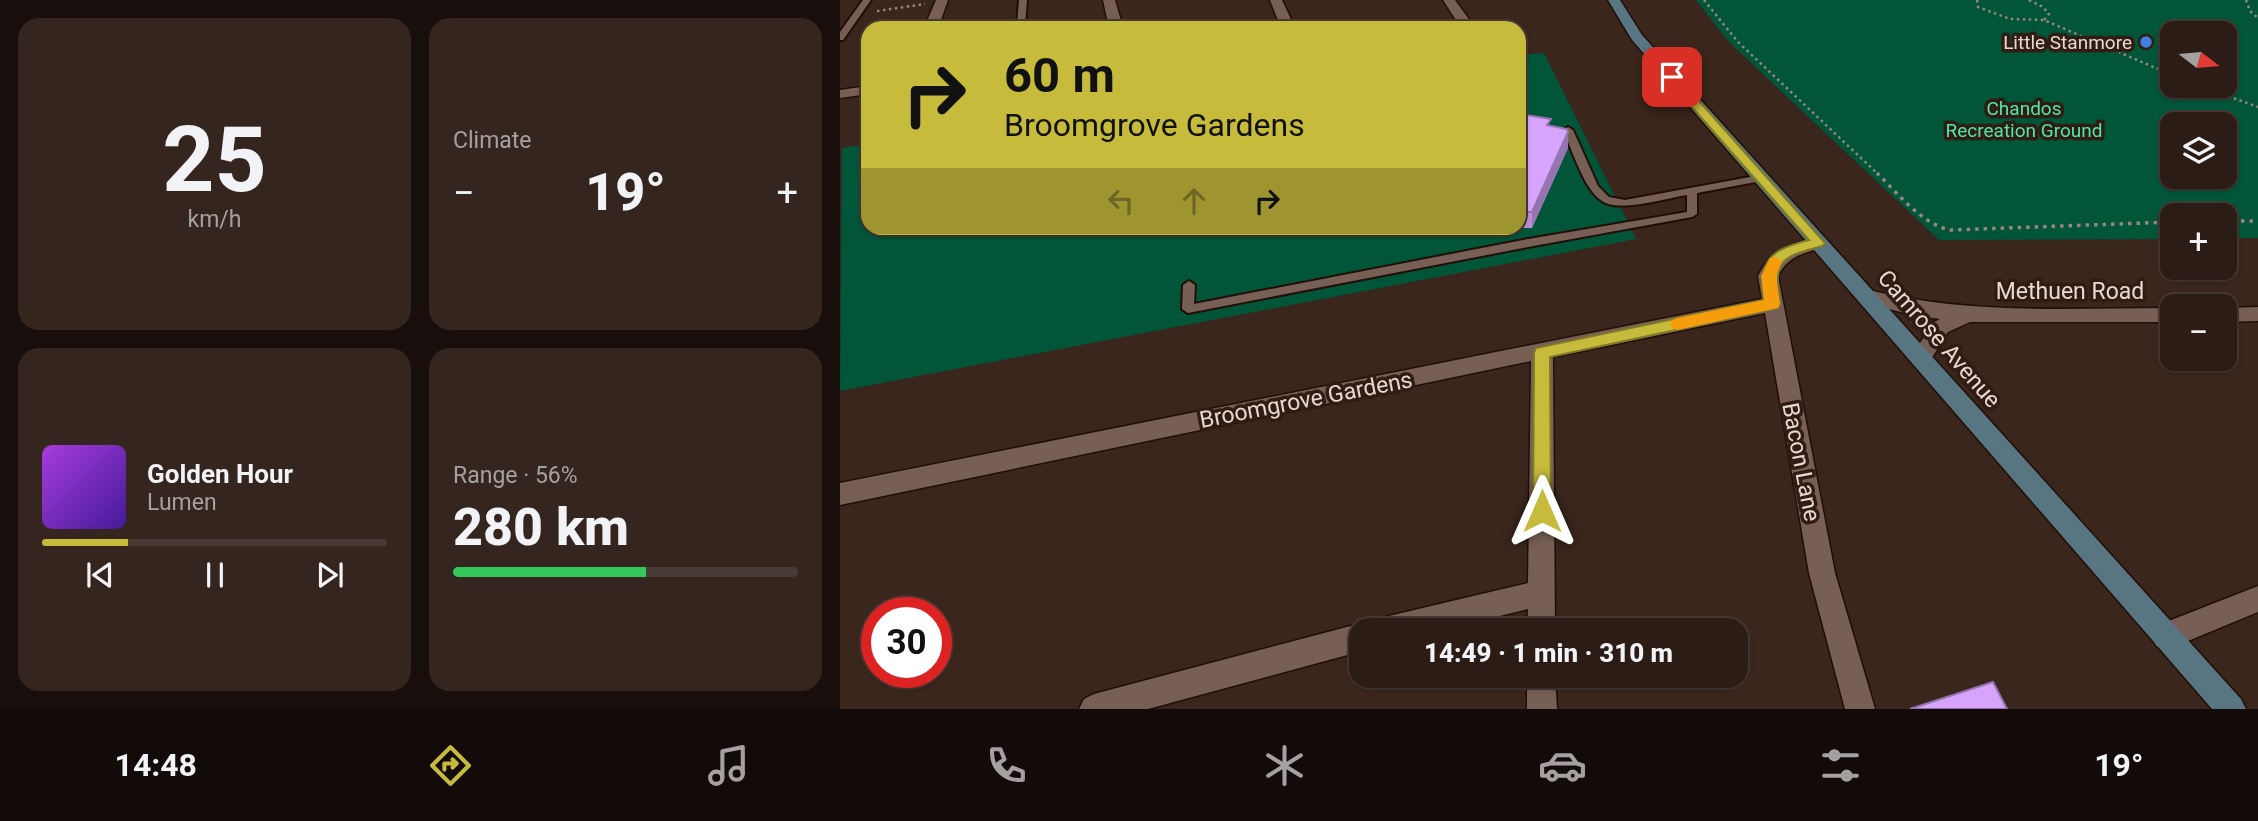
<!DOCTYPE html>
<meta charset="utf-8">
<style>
body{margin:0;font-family:Roboto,sans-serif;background:#34251f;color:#f1f3f6;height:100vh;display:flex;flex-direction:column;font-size:26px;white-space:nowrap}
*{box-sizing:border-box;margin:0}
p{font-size:23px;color:#a6a1a1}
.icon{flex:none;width:38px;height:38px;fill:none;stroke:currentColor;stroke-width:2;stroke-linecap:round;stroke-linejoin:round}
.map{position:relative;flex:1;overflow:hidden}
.drawer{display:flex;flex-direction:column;gap:18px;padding:18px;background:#180f0c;width:840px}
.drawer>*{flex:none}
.guide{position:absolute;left:21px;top:21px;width:665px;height:214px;border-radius:21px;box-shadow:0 2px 5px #0004,0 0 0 2px #483a35;background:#c7bb3c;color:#111;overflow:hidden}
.needle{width:46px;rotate:106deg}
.tools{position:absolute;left:1320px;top:21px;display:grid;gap:14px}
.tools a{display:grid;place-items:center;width:77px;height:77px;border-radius:14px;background:#2c1c16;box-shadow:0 2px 5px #0004,0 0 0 2px #483a35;font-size:35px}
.speed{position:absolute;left:21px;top:597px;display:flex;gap:14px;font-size:35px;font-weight:700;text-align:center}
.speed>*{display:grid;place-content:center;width:91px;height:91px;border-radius:50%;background:#2c1c16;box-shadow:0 2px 5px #0004,0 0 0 2px #483a35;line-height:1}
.speed .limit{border:10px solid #d22;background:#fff;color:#111}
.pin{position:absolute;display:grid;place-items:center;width:60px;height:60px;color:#fff;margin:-30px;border-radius:14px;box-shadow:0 4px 10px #0006}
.me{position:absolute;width:77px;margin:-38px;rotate:0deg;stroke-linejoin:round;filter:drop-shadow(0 0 5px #0008)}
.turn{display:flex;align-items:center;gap:24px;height:147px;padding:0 28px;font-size:32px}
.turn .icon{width:91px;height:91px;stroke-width:2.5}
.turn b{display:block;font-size:49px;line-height:60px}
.lanes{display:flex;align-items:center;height:66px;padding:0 28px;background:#0003;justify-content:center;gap:35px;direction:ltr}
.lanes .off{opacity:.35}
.big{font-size:52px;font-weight:800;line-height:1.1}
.drawer .card{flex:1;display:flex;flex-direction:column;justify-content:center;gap:10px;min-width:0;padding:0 24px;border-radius:21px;background:#34251f}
.drawer .dial{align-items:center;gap:0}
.dial b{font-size:91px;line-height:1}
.song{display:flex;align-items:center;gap:21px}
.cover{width:84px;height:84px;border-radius:10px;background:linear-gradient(135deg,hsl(280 70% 55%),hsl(260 70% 35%))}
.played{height:7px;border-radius:4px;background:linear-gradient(90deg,#c7bb3c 25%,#483a35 25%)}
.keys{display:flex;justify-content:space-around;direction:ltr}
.heat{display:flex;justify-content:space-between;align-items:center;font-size:38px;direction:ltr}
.charge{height:10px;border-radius:5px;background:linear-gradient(90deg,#34c759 56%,#483a35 0)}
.drawer .tiles{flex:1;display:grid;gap:18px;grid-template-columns:repeat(2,1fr)}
.trip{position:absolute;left:509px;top:618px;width:399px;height:70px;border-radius:21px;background:#2c1c16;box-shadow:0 2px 5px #0004,0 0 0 2px #483a35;font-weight:800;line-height:70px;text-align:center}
.tabs{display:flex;height:112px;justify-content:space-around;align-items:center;background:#120b09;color:#a6a1a1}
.tabs .icon{width:49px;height:49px}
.tabs .current{color:#c7bb3c}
.tabs b{font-size:32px;color:#f1f3f6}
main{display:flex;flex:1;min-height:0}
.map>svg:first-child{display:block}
.green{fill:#01563a;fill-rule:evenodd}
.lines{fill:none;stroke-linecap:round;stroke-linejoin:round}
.lane-casing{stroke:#210e06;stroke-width:4}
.street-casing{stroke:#210e06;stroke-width:3}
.secondary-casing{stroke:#210e06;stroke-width:3}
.path-far1{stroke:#97857e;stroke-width:2.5;stroke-dasharray:2.5 3.5;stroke-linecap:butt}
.path{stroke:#97857e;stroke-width:3.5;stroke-dasharray:3.5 5;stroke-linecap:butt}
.lane{fill:#785f55;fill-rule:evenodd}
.street{fill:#785f55;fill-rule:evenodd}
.secondary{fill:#587681;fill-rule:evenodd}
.wall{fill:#b88ed8}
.shaded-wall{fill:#9674b0}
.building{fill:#d6a5fb;stroke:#9674b0;stroke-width:2}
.route{fill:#c7bb3c;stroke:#817a27;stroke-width:2}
.slow{fill:#f59e0b}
.shop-dot{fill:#3f7fe0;stroke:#311c13;stroke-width:2.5}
.labels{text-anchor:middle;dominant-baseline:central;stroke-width:7;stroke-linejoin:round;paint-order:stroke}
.far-poi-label{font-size:19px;fill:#e7d8d2;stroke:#311c13;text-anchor:end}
.far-park-label{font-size:19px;fill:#4ce9ab;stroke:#311c13}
.street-label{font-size:23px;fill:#e7d8d2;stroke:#311c13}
</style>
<main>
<section class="drawer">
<div class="tiles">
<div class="card dial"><b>25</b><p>km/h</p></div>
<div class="card"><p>Climate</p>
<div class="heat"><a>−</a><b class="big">19°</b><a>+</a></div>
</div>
<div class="card">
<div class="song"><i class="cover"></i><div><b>Golden Hour</b><p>Lumen</p></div></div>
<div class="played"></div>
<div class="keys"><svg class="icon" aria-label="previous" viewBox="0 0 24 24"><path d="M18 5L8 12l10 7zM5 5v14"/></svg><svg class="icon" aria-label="pause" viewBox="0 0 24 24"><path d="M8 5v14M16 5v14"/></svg><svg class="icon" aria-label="next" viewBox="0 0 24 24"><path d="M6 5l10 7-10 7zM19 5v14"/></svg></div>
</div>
<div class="card"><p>Range · 56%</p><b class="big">280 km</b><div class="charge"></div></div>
</div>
</section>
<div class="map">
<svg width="1418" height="709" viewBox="0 0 1418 709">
<rect width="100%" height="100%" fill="#3b261d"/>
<path class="green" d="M 856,0 L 1418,0 L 1418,238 L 1384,238 L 1384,215 L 1332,215 L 1332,239 L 1099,240 L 889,42 ZM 1332,33 L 1384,33 L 1384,86 L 1332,86 ZM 1332,124 L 1384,124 L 1384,177 L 1332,177 Z
M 704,53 L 796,239 L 0,391 L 2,148 L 28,144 L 28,228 L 679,228 L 679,55 Z"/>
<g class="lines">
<g class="lane-casing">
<path id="lane" d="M 23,0 L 31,0 L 3,40 L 0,40 L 0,32 Z
M 179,0 L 187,0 L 185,25 L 181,27 L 177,25 Z
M 728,127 L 733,130 L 758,186 L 769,197 L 785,200 L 921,175 L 926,178 L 921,181 L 857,193 L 857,214 L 852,217 L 683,248 L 348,313 L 342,309 L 343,285 L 349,281 L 355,285 L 354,304 L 683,240 L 847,212 L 847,195 C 827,198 779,213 762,201 C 744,190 732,149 723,130 Z"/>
</g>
<g class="street-casing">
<path id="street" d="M 96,0 L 108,0 L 98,28 L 84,28 Z
M 263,0 L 275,0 L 283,28 L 269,28 Z
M 430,0 L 442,0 L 455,28 L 441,28 Z
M 603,0 L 615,0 L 633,25 L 631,28 L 621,28 Z
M 28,86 L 28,94 L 0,98 L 0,90 Z
M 978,237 L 984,239 L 987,243 L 984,247 C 964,253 948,256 938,276 L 995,573 L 1035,709 L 1005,709 L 969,573 L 925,313 L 713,357 L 715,630 L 687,630 L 688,609 L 603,630 L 535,630 L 539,620 L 549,616 L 688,583 L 691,361 L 0,505 L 0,483 L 922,299 L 918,276 C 932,249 950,244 978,237 Z
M 1029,290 C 1128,315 1230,308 1332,308 L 1332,322 L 1130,322 L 1108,332 L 1088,364 L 1081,366 L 1074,364 L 1070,358 L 1094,322 L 1100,319 L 1072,315 L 1022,302 L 1019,297 L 1022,292 Z
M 1418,307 L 1418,321 L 1384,322 L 1384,308 Z
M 1418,586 L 1418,612 L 1326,650 L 1316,646 L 1312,636 L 1316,626 Z
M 522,623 L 533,630 L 522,630 L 522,651 L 308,709 L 239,709 L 244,699 L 254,694 Z
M 687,676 L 715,676 L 717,709 L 687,709 Z"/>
</g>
<g class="secondary-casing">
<path id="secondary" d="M 768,0 L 780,0 L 802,35 L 1401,699 L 1406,709 L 1372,709 L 792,40 Z"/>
</g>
<path class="path-far1" d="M 864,0 L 898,42 L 1039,175
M 1137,0 L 1138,7 L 1170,19 L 1204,20 L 1332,75
M 1189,0 L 1203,7 L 1209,14 L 1204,20
M 1406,0 L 1410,11 L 1418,18
M 37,11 L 85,4
M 1360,86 L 1418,107"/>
<path class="path" d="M 1037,173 C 1057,193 1082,224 1110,230 L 1332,222
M 1384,221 L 1418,221"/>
<use href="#lane" class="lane"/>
<use href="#street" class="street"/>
<use href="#secondary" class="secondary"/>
</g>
<path class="wall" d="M 679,114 L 728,132 L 728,148 L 692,228 L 672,228 L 679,228 Z"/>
<path class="shaded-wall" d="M 728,132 L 728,148 L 692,228 L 692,212 Z"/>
<path class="building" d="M 679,114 L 711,119 L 707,125 L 727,129 L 728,132 L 692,212 L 679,212 L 679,197 L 681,194 L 679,194 Z
M 1153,682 L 1167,709 L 1070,709 Z"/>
<path class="route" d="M 832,74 L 836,75 L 985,243 L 983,246 C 941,257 933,259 940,304 L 938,308 L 710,357 L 711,511 L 709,517 L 702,519 L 695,517 L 693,511 L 694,353 L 696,348 L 924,300 C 919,260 929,250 969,240 L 828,80 L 828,75 Z"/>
<path class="slow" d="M 935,257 L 942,261 L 936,276 L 940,304 L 938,308 L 837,330 L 832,328 L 830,324 L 832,320 L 837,318 L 924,300 L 921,276 L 930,258 Z"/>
<circle class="shop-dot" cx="1306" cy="42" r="7"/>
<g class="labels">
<g class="far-poi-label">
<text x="1292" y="42">Little Stanmore</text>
</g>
<g class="far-park-label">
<text x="1184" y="108">Chandos<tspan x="1184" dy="22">Recreation Ground</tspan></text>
</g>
<g class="street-label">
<text x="1230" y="291">Methuen Road</text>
<text transform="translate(1099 339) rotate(49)">Camrose Avenue</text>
<text transform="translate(466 400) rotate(-11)">Broomgrove Gardens</text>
<text transform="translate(961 462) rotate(79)">Bacon Lane</text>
</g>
</g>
</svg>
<div class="tools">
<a><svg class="needle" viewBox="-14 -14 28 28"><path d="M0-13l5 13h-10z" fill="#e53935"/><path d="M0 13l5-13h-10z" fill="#a6a1a1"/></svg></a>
<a><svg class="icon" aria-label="layers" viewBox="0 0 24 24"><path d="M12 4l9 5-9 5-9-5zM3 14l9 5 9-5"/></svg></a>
<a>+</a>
<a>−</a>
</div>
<div class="speed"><div class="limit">30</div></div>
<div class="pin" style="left:832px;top:77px;background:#d93025"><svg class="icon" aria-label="arrive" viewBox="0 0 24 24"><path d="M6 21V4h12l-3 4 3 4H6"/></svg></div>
<svg class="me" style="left:702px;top:511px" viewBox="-20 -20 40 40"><path d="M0-17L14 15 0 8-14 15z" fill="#c7bb3c" stroke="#fff" stroke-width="4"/></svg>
<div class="trip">14:49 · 1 min · 310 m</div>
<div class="guide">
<div class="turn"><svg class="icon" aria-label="right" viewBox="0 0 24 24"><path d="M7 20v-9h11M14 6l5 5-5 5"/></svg><div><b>60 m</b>Broomgrove Gardens</div></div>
<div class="lanes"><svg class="icon off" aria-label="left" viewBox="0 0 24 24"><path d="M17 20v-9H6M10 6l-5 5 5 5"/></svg><svg class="icon off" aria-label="ahead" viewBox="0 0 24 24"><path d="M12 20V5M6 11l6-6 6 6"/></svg><svg class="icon" aria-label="right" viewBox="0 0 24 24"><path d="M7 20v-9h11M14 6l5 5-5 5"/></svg></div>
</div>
</div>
</main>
<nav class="tabs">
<b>14:48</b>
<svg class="icon current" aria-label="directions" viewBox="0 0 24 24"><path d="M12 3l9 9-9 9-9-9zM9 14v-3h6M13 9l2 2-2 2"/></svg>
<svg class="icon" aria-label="music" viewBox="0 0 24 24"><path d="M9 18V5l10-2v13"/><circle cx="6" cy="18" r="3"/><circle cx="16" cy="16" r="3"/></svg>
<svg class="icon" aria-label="phone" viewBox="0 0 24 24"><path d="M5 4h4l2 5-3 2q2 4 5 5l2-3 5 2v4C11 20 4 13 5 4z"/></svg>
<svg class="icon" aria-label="climate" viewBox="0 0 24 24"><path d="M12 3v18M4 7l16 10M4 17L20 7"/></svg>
<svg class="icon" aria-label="car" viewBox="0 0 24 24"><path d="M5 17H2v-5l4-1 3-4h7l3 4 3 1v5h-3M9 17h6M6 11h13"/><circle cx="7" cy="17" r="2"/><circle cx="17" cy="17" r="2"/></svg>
<svg class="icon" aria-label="filters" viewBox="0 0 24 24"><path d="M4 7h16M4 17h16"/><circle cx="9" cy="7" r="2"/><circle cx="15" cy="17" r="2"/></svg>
<b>19°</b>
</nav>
